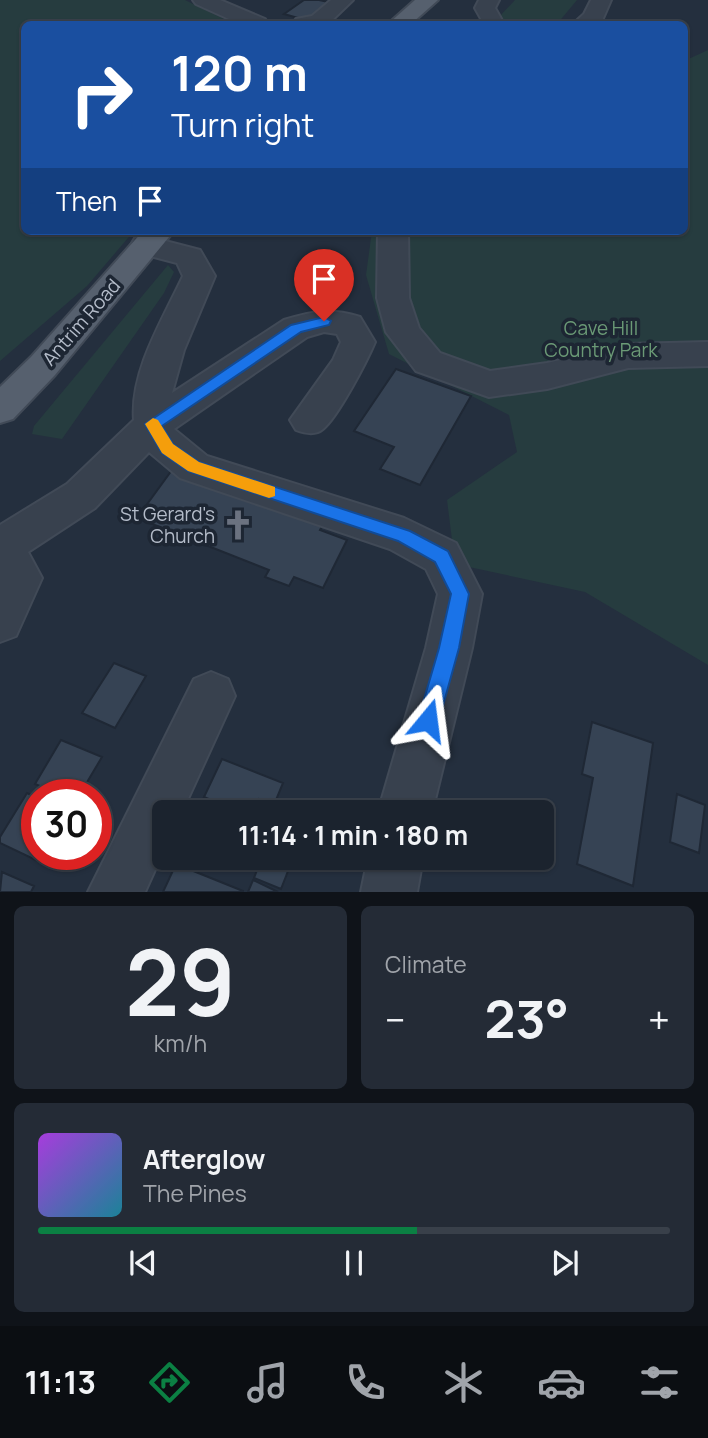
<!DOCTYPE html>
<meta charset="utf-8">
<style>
body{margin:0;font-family:Manrope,sans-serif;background:#242b36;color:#f1f3f6;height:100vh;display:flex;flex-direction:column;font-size:26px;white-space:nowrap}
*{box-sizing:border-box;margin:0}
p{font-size:23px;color:#a0a4aa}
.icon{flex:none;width:38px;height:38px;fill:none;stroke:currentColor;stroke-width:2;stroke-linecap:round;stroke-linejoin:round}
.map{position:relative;height:892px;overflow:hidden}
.drawer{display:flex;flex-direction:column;gap:14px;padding:14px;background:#0f1319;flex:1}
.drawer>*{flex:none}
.guide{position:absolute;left:21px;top:21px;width:667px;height:214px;border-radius:10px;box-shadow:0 2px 5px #0004,0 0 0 2px #39404a;background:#1a4fa0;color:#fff;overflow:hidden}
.speed{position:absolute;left:21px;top:779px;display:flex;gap:14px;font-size:35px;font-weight:700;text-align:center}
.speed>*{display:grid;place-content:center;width:91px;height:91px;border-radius:50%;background:#1b232e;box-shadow:0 2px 5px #0004,0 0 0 2px #39404a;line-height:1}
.speed .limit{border:10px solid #d22;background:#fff;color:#111}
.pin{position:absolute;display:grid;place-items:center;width:60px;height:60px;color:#fff;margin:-72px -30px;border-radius:50% 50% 50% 0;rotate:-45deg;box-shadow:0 0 7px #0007}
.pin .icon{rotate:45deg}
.me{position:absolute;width:77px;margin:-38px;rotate:16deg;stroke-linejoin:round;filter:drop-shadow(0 0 5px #0008)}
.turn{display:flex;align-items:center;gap:24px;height:147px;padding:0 35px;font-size:32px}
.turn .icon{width:91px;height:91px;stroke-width:2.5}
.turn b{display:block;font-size:49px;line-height:60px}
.then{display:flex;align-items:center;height:66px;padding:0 35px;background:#0003;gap:14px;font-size:26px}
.big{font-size:52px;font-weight:700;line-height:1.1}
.drawer .card{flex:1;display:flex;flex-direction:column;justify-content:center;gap:10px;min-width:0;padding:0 24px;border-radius:10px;background:#242b36}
.drawer .dial{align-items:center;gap:0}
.dial b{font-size:91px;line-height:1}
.song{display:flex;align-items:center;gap:21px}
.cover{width:84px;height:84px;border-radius:10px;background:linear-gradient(135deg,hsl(280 70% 55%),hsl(190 70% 35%))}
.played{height:7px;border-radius:4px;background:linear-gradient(90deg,#0b8043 60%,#39404a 60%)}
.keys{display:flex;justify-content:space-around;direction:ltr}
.heat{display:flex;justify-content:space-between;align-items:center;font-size:38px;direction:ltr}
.drawer .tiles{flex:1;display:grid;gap:14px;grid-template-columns:1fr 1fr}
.card:last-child{grid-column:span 2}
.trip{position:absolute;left:152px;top:800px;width:402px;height:70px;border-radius:10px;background:#1b232e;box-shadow:0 2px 5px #0004,0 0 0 2px #39404a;font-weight:700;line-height:70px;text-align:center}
.tab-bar{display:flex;height:112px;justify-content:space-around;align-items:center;background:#0b0e12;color:#a0a4aa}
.tab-bar .icon{width:49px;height:49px}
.tab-bar .current{color:#0b8043}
.tab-bar b{font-size:32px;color:#f1f3f6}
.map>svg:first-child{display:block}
.green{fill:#263c3f}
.building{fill:#364354;stroke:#1f2835;stroke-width:2}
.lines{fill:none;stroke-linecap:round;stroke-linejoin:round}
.minor-casing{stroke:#414a57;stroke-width:4}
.major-casing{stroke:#414a57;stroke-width:4}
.minor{fill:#38414e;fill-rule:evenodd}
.major{fill:#56606e;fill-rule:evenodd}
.route{fill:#1a73e8;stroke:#114b97;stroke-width:2}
.slow{fill:#f59e0b}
.labels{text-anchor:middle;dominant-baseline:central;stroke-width:7;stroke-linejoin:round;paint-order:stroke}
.street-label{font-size:19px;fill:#b4bcc9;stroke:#1d2633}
.park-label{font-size:19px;fill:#6b9a76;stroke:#1d2633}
.poi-label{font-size:19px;fill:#b4bcc9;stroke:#1d2633;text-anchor:end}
</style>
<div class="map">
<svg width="708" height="892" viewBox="0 0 708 892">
<rect width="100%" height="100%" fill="#242f3e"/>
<path class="green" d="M 0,0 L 185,0 L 234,24 L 24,24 L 24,231 L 134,231 L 87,286 L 0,361 Z
M 515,0 L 577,0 L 557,24 L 526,24 L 498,18 Z
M 708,50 L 708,665 L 585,592 L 455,564 L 447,500 L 517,452 L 509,415 L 389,354 L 366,275 L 372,231 L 684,231 L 684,61 Z
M 168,265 L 174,272 L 164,293 L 62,439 L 32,434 L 34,426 Z"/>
<path class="building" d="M 304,0 L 319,0 L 333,3 L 305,20 L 284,14 Z
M 396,369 L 471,396 L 420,485 L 380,469 L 394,447 L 354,431 Z
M 172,470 L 325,521 L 320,530 L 347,540 L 323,588 L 294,577 L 289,586 L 265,577 L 269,570 L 137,518 Z
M 114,663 L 146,676 L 115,728 L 82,713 Z
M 592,722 L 653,743 L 633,886 L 577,864 L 593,778 L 582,774 Z
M 61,740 L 102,757 L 80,794 L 59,794 L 35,784 Z
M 222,759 L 283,783 L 274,805 L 259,799 L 253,812 L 239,812 L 204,797 Z
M 27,793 L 37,798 L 37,854 L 48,854 L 42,863 L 0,843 L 0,837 Z
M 677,794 L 705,805 L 699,853 L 670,842 Z
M 204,797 L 239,812 L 198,812 Z
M 261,860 L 288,871 L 281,889 L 254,878 Z
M 176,864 L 243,891 L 243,892 L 163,892 Z
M 2,872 L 34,886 L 31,892 L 0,892 Z
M 253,880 L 278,892 L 248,892 Z"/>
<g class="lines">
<g class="minor-casing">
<path id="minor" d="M 193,0 L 220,0 L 265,19 L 268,24 L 240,24 L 196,4 Z
M 331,0 L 353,0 L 328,24 L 293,24 L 296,19 L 312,16 Z
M 479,0 L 499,0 L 495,8 L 504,24 L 484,24 L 475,8 Z
M 591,0 L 611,0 L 601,23 L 573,24 L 584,14 Z
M 378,231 L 408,231 L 409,298 L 419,328 L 440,353 L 490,371 L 547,363 L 628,344 L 708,342 L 708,366 L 628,368 L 547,389 L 489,397 L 416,371 L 386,332 L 377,298 Z
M 146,236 L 200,250 L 215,276 L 184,350 L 172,393 L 284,320 C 314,311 330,308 360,317 L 375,342 C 367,361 338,417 323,429 C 315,436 304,433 296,430 L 290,420 L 333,360 L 341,342 L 337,334 L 324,332 L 307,337 L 174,429 L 207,456 L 404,518 L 456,543 L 482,594 L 472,648 L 432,812 L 378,812 L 426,648 L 438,594 L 426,569 L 390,549 L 180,478 L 149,452 L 95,508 L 28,552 L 42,578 L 16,636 L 0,642 L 0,525 L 67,484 L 134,420 C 130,371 163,319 183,276 L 177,263 L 135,252 L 131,245 L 135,238 Z
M 211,672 L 228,679 L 235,696 L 182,812 L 164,812 L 164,850 L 145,892 L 88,892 L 194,679 Z
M 368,858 L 423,858 L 417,892 L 361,892 Z"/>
</g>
<g class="major-casing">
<path id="major" d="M 415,0 L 438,0 L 411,24 L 388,24 Z
M 143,231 L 174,231 L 55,375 L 13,419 L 0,423 L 0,387 L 31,357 Z"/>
</g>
<use href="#minor" class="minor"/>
<use href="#major" class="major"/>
</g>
<path class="route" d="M 324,317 L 331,321 L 329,325 L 301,332 L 162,426 L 173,444 L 199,462 L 410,531 L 448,551 L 469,594 L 459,648 L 439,720 L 436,727 L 428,730 L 421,727 L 418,720 L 439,648 L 451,594 L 435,562 L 398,541 L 188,471 L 162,453 L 145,424 L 291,325 Z"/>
<path class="slow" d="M 153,418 L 158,420 L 173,444 L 199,462 L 275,487 L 275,496 L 269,498 L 188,471 L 162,453 L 145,424 Z"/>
<defs>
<g id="church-bare" transform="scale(2.415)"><path d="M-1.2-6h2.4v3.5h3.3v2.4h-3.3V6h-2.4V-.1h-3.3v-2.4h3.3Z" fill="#6b7280" stroke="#1d2633" stroke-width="2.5" paint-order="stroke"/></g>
</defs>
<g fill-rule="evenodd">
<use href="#church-bare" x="238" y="525"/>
</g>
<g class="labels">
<g class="street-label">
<text transform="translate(81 322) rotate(-49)">Antrim Road</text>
</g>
<g class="park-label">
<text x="601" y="328">Cave Hill<tspan x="601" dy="22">Country Park</tspan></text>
</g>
<g class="poi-label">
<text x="215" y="514">St Gerard's<tspan x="215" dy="22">Church</tspan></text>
</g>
</g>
</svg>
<div class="speed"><div class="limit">30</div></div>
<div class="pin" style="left:324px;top:321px;background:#d93025"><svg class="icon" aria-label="arrive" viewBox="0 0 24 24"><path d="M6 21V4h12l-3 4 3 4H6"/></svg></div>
<svg class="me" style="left:428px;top:720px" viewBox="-20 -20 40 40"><path d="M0-17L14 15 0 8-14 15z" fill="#1a73e8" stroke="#fff" stroke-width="4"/></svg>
<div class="trip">11:14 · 1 min · 180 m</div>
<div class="guide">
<div class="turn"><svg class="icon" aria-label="right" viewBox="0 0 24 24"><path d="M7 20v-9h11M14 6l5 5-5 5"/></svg><div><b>120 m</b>Turn right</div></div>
<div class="then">Then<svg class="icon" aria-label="arrive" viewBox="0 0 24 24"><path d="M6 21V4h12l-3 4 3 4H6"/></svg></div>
</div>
</div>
<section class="drawer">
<div class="tiles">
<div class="card dial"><b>29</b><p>km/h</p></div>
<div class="card"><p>Climate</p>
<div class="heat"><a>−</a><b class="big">23°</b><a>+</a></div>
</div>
<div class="card">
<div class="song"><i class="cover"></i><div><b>Afterglow</b><p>The Pines</p></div></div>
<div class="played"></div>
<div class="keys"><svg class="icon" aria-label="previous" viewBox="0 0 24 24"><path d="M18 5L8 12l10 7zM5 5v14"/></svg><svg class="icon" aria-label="pause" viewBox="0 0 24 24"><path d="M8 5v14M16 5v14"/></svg><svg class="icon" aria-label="next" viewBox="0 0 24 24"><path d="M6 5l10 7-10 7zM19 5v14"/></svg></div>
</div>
</div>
</section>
<nav class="tab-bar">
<b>11:13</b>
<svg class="icon current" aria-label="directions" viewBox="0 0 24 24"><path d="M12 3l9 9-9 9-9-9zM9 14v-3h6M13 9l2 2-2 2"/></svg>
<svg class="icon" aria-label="music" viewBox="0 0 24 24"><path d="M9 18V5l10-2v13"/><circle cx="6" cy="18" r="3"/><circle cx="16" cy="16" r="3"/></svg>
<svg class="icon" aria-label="phone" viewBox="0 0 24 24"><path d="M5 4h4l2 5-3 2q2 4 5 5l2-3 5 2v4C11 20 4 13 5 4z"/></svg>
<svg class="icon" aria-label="climate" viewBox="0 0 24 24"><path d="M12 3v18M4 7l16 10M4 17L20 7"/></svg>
<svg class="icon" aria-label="car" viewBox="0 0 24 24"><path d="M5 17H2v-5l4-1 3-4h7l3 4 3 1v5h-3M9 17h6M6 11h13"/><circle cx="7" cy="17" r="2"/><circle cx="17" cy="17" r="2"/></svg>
<svg class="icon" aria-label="filters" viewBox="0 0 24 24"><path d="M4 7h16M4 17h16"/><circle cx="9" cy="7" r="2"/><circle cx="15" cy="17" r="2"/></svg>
</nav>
